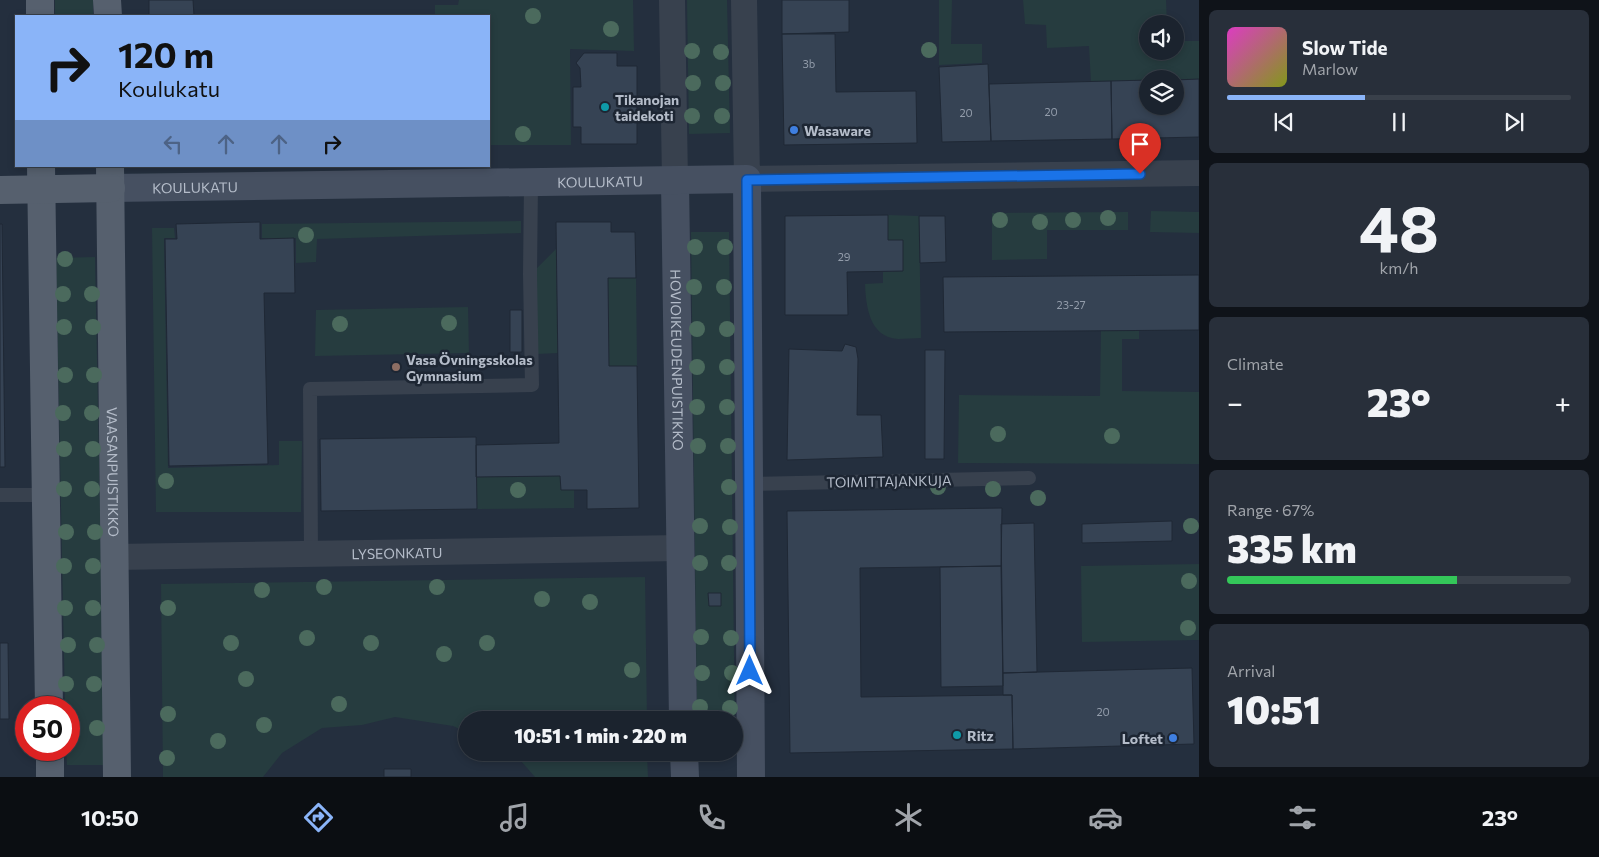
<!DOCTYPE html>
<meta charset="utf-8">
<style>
body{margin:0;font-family:Commissioner,sans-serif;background:#282f3a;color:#f1f3f6;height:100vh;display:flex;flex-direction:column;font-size:19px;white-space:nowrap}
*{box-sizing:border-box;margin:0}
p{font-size:16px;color:#a0a4aa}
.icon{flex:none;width:28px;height:28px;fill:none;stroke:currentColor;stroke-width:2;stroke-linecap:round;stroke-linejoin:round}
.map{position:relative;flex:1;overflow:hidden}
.details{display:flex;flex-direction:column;gap:10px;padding:10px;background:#0f1319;width:400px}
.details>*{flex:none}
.hud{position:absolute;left:15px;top:15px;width:475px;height:152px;border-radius:0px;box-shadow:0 2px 8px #0003,0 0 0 1px #39404a;background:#8ab4f8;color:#111;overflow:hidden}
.controls{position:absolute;left:1139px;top:15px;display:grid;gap:10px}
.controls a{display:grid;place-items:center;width:45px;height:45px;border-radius:50%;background:#1b232e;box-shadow:0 2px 8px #0003,0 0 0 1px #39404a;font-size:25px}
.speed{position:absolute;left:15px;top:696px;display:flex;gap:10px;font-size:25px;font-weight:700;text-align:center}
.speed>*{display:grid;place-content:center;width:65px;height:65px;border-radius:50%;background:#1b232e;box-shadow:0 2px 8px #0003,0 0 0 1px #39404a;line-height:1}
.speed .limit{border:8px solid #d22;background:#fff;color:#111}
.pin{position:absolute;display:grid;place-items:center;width:42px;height:42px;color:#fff;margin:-51px -21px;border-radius:50% 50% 50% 0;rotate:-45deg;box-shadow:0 0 5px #0007}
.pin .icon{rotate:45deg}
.me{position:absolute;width:55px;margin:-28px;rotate:0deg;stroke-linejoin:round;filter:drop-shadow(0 0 4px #0008)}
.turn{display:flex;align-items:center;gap:18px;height:105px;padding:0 20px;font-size:22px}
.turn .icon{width:65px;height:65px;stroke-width:2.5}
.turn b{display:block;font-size:35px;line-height:42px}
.lanes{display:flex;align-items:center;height:48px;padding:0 20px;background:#0003;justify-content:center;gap:25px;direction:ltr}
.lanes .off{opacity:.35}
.big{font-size:38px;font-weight:800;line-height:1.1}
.details .card{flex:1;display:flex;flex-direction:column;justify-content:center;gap:8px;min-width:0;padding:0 18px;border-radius:8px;background:#282f3a}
.details .dial{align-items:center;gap:0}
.dial b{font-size:65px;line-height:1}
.song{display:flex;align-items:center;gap:15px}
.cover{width:60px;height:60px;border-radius:8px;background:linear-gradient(135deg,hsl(310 70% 55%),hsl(70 70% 35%))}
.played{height:5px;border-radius:2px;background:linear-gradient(90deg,#8ab4f8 40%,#39404a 40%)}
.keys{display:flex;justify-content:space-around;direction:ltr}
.heat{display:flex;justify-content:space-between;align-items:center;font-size:28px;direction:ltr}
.charge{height:8px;border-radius:4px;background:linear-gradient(90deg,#34c759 67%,#39404a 0)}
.trip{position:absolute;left:458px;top:711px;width:285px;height:50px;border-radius:25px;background:#1b232e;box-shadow:0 2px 8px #0003,0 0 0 1px #39404a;font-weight:800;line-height:50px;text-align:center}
.tabs{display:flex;height:80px;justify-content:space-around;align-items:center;background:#0b0e12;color:#a0a4aa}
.tabs .icon{width:35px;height:35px}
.tabs .active{color:#8ab4f8}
.tabs b{font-size:22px;color:#f1f3f6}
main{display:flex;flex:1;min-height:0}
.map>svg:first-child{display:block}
.green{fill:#263c3f}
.building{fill:#364354;stroke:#1f2835}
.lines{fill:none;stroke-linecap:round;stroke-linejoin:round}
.lane{stroke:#38414e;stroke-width:14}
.street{stroke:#38414e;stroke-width:26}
.secondary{stroke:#465061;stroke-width:28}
.primary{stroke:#56606e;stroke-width:28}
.tree{fill:#4b6a5d}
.route-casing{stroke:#114b97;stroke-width:12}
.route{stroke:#1a73e8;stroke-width:9}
.culture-dot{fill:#0f9aa8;stroke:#1d2633;stroke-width:2}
.shop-dot{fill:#3f7fe0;stroke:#1d2633;stroke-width:2}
.education-dot{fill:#8d6e63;stroke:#1d2633;stroke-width:2}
.labels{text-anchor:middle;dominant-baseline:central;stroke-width:5;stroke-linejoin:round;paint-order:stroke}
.number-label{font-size:11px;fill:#929caa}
.poi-label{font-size:14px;font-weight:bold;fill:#b4bcc9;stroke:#1d2633;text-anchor:start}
.street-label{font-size:14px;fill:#b4bcc9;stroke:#1d2633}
</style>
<main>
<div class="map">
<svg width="1199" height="777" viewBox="0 0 1199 777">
<rect width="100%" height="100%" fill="#242f3e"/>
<path class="green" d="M 55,0 L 93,0 L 93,16 L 55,16 Z
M 459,0 L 633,0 L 634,51 L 570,49 L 571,145 L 489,145 L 489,16 L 435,16 L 435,5 L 458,5 Z
M 687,0 L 727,0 L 730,133 L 689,134 Z
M 939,0 L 952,0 L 951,44 L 982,44 L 982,63 L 939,65 Z
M 1023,0 L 1166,0 L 1167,24 L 1148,24 L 1148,51 L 1175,51 L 1175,41 L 1199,41 L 1199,79 L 1148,79 L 1147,80 L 1091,82 L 1089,46 L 1047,48 L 1046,25 L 1025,24 Z
M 1151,211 L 1199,212 L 1199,233 L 1150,232 Z
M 1128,212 L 1128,230 L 1047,230 L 1047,259 L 992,260 L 992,213 Z
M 888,215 L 919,216 L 921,338 C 914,338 905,339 898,339 C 869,337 866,306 865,284 L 883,283 L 883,272 L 903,271 L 903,240 L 888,240 Z
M 521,221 L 521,233 L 317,239 L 316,262 L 296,263 L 296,238 L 262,238 L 262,224 Z
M 152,228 L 174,228 L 175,238 L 164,238 L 168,468 L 279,465 L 279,441 L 302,441 L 301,512 L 156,512 Z
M 691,232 L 729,232 L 735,741 L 734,741 L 734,720 L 697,720 Z
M 556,249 L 558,353 L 537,354 L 536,269 Z
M 95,257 L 105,765 L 67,765 L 66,750 L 69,750 L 69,708 L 65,707 L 56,258 Z
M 608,278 L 636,278 L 637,366 L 609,366 Z
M 468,307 L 469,353 L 315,356 L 316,310 Z
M 1101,330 L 1139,331 L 1139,339 L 1122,339 L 1122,391 L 1199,392 L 1199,464 L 958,463 L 959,395 L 1100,396 Z
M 560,476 L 561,490 L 574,490 L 574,508 L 477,509 L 476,477 Z
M 1199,564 L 1199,640 L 1082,642 L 1081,566 Z
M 645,577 L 647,720 L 466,720 L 466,732 L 453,726 L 395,717 L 362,725 L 322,728 L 282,753 L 263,777 L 163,777 L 161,584 Z
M 514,753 L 647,753 L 648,777 L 535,777 Z"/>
<path class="building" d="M 149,0 L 193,0 L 194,16 L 149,16 Z
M 782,0 L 849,0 L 849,32 L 782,34 Z
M 782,34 L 835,34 L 836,92 L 916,91 L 917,143 L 784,145 Z
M 584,53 L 617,53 L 617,66 L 637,66 L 637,144 L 581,144 L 581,127 L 573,127 L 573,87 L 581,87 L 580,68 L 576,63 Z
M 988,64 L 991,141 L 942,142 L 939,67 Z
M 1199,79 L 1199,137 L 1112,139 L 1111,81 L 1148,80 L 1148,106 L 1175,106 L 1175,80 Z
M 1111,81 L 1112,139 L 991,141 L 989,84 Z
M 888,215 L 888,240 L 903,240 L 903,271 L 847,272 L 848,315 L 785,315 L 785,216 Z
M 919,216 L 945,216 L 946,262 L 920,263 Z
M 260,222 L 260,239 L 294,238 L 295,293 L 264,293 L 268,464 L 169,466 L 165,239 L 177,239 L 176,224 Z
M 556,222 L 611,222 L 611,232 L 635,232 L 636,278 L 608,278 L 609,366 L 637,366 L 639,508 L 587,509 L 587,490 L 561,490 L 560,476 L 476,477 L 476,445 L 559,443 Z
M 0,224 L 2,224 L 5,467 L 0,467 Z
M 1199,275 L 1199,330 L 944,332 L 943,277 Z
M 510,310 L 522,310 L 522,352 L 510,352 Z
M 845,344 L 856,347 L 858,359 L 857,415 L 881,415 L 883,457 L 787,460 L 789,349 L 842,351 Z
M 925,350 L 945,350 L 944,459 L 925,459 Z
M 476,437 L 477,509 L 321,511 L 320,439 Z
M 1002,508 L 1001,566 L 860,568 L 861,697 L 1012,695 L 1013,749 L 790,753 L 787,511 Z
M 1172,521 L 1172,541 L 1082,543 L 1082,524 Z
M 1034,523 L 1037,672 L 1003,673 L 1001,524 Z
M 1001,566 L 1003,686 L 941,687 L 940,567 Z
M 708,593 L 721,593 L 721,606 L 709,606 Z
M 0,643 L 8,643 L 9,719 L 0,719 Z
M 1192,668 L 1194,744 L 1013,749 L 1012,695 L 1003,695 L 1003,673 Z
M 384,769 L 411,769 L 411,777 L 384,777 Z"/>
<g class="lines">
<path class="lane" d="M 749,484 L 1029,478
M 0,495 L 46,495
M 311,554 L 310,389 L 532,385 L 530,274 L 531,183"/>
<g class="street">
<path d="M 672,0 L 675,181"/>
<path d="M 744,0 L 747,179 L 1199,173"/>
<path id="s1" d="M 115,557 L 681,548"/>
</g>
<g class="secondary">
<path id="s2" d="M 675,181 L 683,720"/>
<path id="s3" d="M 111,188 L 747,179 L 751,777"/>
<path d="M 684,752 L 685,777"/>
</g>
<g class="primary">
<path d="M 40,0 L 40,16"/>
<path d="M 107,0 L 108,16"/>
<path d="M 41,166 L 49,708"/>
<path id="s4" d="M 110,166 L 117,777"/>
<path d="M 0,190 L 111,188"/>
<path d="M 50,750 L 50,777"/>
</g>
</g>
<g class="tree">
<circle cx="533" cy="16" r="8"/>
<circle cx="611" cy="29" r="8"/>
<circle cx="929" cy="50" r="8"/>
<circle cx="692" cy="51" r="8"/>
<circle cx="721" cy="52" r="8"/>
<circle cx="693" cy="83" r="8"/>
<circle cx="723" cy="83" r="8"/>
<circle cx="692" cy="116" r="8"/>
<circle cx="722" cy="116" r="8"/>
<circle cx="523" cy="134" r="8"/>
<circle cx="1108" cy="218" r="8"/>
<circle cx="1000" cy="220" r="8"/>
<circle cx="1073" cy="220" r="8"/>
<circle cx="1040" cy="222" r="8"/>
<circle cx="306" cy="235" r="8"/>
<circle cx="695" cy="247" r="8"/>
<circle cx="725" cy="247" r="8"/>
<circle cx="65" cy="259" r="8"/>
<circle cx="694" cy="287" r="8"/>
<circle cx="724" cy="287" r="8"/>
<circle cx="63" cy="294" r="8"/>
<circle cx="92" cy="294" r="8"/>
<circle cx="449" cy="323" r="8"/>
<circle cx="340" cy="324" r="8"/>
<circle cx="64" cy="327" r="8"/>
<circle cx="93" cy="327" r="8"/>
<circle cx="697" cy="329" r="8"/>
<circle cx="727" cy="329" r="8"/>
<circle cx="697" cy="367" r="8"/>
<circle cx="727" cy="367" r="8"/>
<circle cx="65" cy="375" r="8"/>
<circle cx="94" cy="375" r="8"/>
<circle cx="697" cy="407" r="8"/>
<circle cx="727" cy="407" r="8"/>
<circle cx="63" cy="413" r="8"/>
<circle cx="92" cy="413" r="8"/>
<circle cx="998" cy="434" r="8"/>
<circle cx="1112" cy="436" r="8"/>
<circle cx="698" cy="446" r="8"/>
<circle cx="728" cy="446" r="8"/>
<circle cx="64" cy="449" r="8"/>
<circle cx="93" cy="449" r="8"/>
<circle cx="166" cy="481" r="8"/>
<circle cx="729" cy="487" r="8"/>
<circle cx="938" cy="487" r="8"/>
<circle cx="64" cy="489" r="8"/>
<circle cx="92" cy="489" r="8"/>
<circle cx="993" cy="489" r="8"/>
<circle cx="518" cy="490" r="8"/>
<circle cx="1038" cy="498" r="8"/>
<circle cx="700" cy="526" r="8"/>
<circle cx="1191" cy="526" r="8"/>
<circle cx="730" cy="527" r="8"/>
<circle cx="66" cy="532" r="8"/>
<circle cx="95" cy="532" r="8"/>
<circle cx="700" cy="563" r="8"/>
<circle cx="729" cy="563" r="8"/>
<circle cx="64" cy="566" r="8"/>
<circle cx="93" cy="566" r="8"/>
<circle cx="1189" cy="581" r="8"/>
<circle cx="324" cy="587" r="8"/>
<circle cx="437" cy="587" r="8"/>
<circle cx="262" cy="590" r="8"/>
<circle cx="542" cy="599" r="8"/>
<circle cx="590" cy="602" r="8"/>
<circle cx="65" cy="608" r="8"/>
<circle cx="93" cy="608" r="8"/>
<circle cx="168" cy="608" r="8"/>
<circle cx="1188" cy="628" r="8"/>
<circle cx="701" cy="637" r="8"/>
<circle cx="307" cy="638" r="8"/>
<circle cx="731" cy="638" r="8"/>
<circle cx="231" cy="643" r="8"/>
<circle cx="371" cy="643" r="8"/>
<circle cx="487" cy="643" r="8"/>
<circle cx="68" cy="645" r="8"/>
<circle cx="97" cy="645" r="8"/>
<circle cx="444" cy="654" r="8"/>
<circle cx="632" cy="670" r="8"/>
<circle cx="702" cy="673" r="8"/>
<circle cx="732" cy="673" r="8"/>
<circle cx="246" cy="679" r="8"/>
<circle cx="66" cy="684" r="8"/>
<circle cx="94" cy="684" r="8"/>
<circle cx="339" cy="704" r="8"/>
<circle cx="700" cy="707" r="8"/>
<circle cx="730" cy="708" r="8"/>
<circle cx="168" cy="714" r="8"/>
<circle cx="264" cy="725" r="8"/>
<circle cx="97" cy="728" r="8"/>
<circle cx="218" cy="741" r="8"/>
<circle cx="167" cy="758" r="8"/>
</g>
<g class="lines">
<g class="route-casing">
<path id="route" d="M 750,671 L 747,180 L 1140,174"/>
</g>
<use href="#route" class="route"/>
</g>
<g class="culture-dot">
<circle cx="605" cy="107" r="5"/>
<circle cx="957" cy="735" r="5"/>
</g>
<g class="shop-dot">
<circle cx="794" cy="130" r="5"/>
<circle cx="1173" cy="738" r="5"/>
</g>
<circle class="education-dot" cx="396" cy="367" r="5"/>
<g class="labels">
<g class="number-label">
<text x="809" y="63">3b</text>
<text x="1051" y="111">20</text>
<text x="966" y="112">20</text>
<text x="844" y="256">29</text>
<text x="1071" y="304">23-27</text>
<text x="1103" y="711">20</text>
</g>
<g class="poi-label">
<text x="615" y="99">Tikanojan<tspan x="615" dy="16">taidekoti</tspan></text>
<text x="804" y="130">Wasaware</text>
<text x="406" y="359">Vasa Övningsskolas<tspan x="406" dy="16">Gymnasium</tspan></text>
<text x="967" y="735">Ritz</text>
<text x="1163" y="738" text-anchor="end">Loftet</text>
</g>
<g class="street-label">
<text stroke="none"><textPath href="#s3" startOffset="489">KOULUKATU</textPath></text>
<text stroke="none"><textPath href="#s3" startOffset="84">KOULUKATU</textPath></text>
<text stroke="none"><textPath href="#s2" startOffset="179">HOVIOIKEUDENPUISTIKKO</textPath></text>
<text stroke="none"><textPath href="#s4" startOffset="306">VAASANPUISTIKKO</textPath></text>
<text transform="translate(889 481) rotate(-1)">TOIMITTAJANKUJA</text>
<text stroke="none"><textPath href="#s1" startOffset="282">LYSEONKATU</textPath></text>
</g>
</g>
</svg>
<div class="controls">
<a><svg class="icon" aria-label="sound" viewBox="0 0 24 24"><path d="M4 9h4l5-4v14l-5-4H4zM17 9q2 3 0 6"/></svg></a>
<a><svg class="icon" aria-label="layers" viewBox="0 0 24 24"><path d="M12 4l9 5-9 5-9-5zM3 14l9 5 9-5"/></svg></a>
</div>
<div class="speed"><div class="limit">50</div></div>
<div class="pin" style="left:1140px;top:174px;background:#d93025"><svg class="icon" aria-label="arrive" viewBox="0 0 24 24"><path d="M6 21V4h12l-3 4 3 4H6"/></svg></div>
<svg class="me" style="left:750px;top:671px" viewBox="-20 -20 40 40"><path d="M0-17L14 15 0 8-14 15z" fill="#1a73e8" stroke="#fff" stroke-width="4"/></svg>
<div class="trip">10:51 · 1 min · 220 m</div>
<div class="hud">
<div class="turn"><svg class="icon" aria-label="right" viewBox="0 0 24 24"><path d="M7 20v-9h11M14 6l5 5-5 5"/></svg><div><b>120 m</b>Koulukatu</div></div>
<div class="lanes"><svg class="icon off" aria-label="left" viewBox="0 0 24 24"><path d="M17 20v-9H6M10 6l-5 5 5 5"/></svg><svg class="icon off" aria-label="ahead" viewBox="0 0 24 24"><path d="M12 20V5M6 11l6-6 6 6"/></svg><svg class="icon off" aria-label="ahead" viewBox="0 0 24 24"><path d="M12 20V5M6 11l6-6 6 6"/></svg><svg class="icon" aria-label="right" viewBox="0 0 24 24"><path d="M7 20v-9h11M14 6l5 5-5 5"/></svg></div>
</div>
</div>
<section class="details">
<div class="card">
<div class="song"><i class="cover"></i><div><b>Slow Tide</b><p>Marlow</p></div></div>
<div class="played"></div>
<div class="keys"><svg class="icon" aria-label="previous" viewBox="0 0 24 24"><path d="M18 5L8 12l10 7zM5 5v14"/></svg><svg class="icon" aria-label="pause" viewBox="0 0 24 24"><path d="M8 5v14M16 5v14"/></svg><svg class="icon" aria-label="next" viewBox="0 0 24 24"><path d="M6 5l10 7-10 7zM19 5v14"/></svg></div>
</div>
<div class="card dial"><b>48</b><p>km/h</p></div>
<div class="card"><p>Climate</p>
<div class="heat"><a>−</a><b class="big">23°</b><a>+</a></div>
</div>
<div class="card"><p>Range · 67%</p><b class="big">335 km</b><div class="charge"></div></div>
<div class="card"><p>Arrival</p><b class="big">10:51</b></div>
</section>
</main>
<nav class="tabs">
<b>10:50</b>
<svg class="icon active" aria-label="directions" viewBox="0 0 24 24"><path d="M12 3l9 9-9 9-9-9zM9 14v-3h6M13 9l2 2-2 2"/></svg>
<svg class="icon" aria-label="music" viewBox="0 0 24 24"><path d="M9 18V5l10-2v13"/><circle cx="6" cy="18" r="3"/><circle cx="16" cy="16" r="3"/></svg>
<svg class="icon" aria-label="phone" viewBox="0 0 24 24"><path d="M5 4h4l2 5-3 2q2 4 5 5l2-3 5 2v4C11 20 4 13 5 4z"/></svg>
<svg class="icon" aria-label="climate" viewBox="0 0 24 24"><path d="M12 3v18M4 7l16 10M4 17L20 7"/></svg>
<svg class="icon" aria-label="car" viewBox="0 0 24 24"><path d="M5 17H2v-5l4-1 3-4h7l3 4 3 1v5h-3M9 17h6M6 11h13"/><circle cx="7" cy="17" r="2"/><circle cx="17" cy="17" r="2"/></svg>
<svg class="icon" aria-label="filters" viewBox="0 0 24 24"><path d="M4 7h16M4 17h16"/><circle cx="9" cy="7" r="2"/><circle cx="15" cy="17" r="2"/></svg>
<b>23°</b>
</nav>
